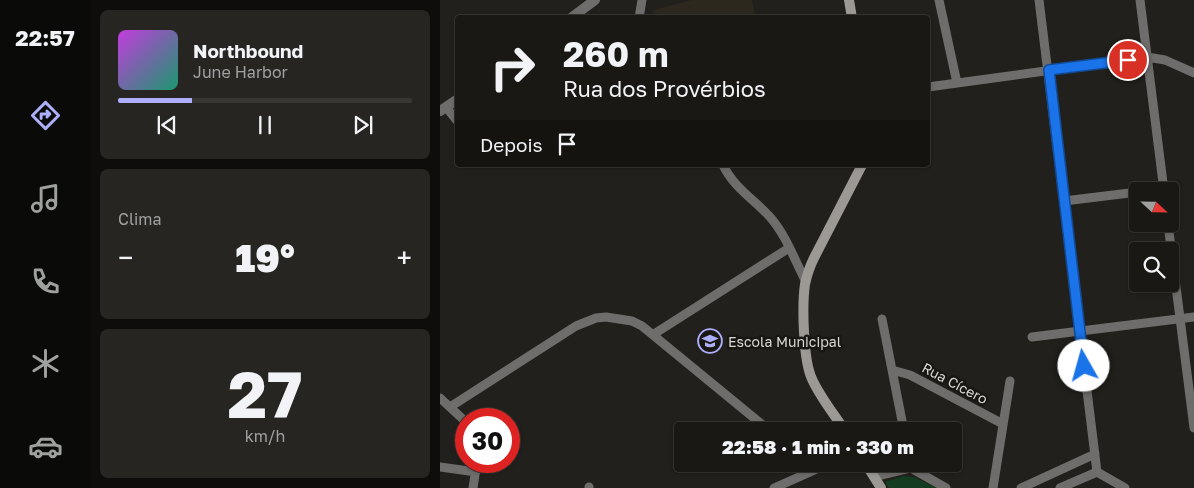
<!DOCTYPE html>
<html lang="pt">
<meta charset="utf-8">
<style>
body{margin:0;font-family:"Golos Text",sans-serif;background:#272522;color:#f1f3f6;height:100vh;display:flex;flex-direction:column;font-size:19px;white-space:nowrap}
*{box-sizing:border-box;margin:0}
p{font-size:16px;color:#9fa0a0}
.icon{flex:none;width:28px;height:28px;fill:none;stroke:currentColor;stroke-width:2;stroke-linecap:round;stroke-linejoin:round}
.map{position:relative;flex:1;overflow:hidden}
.sheet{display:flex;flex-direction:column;gap:10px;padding:10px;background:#0e0d0c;width:350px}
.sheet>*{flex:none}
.banner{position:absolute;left:15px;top:15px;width:475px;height:152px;border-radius:5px;box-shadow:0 1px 4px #0004,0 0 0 1px #383734;background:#1a1815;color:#f1f3f6;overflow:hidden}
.needle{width:32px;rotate:112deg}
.fabs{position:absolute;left:689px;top:182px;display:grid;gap:10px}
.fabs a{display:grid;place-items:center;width:50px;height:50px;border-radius:5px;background:#1a1815;box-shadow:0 1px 4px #0004,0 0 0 1px #383734;font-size:25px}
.speed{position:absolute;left:15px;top:408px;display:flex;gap:10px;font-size:25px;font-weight:700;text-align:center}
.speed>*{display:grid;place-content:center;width:65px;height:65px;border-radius:50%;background:#1a1815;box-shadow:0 1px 4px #0004,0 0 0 1px #383734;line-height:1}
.speed .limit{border:8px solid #d22;background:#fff;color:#111}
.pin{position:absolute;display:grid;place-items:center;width:42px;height:42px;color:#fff;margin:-21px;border:2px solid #fff;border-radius:50%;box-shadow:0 1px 5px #0007}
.me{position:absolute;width:55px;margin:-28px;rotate:353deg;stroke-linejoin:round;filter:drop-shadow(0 0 4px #0008)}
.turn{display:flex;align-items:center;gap:18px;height:105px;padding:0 25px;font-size:22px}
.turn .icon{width:65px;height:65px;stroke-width:2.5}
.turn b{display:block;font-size:35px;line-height:42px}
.then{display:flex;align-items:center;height:48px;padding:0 25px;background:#0003;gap:10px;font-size:19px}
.big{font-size:38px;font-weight:800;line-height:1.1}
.sheet .tile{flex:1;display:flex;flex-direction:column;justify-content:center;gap:8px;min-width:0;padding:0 18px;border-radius:8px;background:#272522}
.sheet .dial{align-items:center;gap:0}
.dial b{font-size:65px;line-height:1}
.song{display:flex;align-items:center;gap:15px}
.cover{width:60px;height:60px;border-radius:8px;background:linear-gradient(135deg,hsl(290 70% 55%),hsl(160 70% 35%))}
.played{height:5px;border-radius:2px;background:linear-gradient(90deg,#adaffb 25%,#383734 25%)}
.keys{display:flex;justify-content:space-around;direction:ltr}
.heat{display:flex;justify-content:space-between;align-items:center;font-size:28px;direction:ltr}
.trip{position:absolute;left:234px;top:422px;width:288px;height:50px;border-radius:5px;background:#1a1815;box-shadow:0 1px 4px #0004,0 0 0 1px #383734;font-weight:800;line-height:50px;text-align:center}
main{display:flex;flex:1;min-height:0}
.tabs{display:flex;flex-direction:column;width:90px;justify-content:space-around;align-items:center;background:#0a0a08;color:#9fa0a0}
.tabs .icon{width:35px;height:35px}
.tabs .current{color:#adaffb}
.tabs b{font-size:22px;color:#f1f3f6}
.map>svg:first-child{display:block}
.built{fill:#2d281e}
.green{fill:#133c21}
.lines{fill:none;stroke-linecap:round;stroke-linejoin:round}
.minor{stroke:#6f6d6b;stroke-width:9}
.tertiary{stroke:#6f6d6b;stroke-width:10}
.secondary{stroke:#9c9995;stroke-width:10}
.route-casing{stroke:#114b97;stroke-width:12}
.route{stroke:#1a73e8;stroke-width:9}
.labels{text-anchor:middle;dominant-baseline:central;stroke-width:5;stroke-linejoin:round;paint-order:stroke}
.poi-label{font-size:14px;fill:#d9d7d4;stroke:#191712;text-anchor:start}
.street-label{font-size:14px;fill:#d9d7d4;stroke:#191712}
</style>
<main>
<nav class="tabs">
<b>22:57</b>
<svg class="icon current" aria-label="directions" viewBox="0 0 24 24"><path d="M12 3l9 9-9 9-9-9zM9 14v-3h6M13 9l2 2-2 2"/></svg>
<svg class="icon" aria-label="music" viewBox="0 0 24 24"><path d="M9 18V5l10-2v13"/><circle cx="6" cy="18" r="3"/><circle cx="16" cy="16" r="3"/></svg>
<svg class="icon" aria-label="phone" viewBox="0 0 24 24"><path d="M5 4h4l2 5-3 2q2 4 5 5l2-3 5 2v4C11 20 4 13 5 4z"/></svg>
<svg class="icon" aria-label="climate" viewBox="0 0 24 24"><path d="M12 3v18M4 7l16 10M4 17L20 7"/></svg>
<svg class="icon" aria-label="car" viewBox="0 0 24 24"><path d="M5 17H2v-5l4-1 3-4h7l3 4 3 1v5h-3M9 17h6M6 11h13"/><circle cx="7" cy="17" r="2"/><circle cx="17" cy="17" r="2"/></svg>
</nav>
<section class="sheet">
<div class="tile">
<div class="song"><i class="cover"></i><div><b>Northbound</b><p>June Harbor</p></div></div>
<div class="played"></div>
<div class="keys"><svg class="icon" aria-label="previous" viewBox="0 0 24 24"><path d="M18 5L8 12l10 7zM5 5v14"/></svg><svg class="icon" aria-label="pause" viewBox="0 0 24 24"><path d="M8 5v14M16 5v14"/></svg><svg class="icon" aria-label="next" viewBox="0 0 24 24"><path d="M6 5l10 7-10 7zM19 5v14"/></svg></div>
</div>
<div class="tile"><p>Clima</p>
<div class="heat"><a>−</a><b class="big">19°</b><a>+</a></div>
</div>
<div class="tile dial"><b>27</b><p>km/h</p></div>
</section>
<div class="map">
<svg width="754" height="488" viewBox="0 0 754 488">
<rect width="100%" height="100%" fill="#22201c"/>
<path class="built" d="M 252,0 L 312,0 L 315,17 L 212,17 L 214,10 Z"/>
<path class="green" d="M 463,476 L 474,477 L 497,488 L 449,488 L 445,482 Z"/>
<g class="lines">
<path class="minor" d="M 499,0 L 517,83
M 599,0 L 657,472 L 685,488
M 700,0 L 724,191
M 199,18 L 202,0
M 488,87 L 707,57 L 725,60 L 754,73
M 6,107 L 18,122
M 283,165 C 294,188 314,199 330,217 C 346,235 355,261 366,282
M 701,191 L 724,188
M 624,201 L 698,192
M 728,224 L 754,428
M 442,319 L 464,431
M 214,334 L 349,248
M 592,337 L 754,317
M 452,370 L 470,375 L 563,424
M 0,398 L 26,422
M 10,407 L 136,326 L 156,318 L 166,317 L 192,321 L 202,326 L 330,431
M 471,464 L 471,468 L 506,488
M 0,467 L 36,472
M 434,477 L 471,468
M 33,488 L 37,461
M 149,488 L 149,487
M 334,488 L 388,464
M 553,488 L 570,381
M 581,488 L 655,454
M 620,488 L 657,472"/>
<path class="tertiary" d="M 131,18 L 155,0
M 0,111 L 18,99"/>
<path class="secondary" d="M 409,0 L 412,18
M 405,431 C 394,414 380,397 372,379 C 363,360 362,305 365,284 C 367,275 370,266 374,258 L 422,165
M 426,464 L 441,488"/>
</g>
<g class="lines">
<g class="route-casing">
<path id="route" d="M 644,366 L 609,70 L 688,60"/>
</g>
<use href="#route" class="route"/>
</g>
<defs>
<g id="school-ring" transform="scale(1.25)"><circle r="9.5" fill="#191712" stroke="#adaffb" stroke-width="1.5"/><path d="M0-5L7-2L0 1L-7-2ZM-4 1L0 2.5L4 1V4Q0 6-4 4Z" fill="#adaffb"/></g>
</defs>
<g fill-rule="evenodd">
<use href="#school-ring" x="270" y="341"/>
</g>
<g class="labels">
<g class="poi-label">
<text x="288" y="341">Escola Municipal</text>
</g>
<g class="street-label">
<text transform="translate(515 383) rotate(28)">Rua Cícero</text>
</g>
</g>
</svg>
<div class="fabs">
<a><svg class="needle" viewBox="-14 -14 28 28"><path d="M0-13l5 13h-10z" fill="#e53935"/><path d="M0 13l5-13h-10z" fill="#9fa0a0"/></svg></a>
<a><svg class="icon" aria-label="search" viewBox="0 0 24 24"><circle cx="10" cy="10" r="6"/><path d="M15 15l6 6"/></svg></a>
</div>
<div class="speed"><div class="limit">30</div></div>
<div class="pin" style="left:688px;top:60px;background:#d93025"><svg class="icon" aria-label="arrive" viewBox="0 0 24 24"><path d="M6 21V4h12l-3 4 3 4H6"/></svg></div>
<svg class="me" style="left:644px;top:366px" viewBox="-20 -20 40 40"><circle r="19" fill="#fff"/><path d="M0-13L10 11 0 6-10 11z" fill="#1a73e8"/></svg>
<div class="trip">22:58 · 1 min · 330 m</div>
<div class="banner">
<div class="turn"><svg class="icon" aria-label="right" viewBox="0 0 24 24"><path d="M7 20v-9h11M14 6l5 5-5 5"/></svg><div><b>260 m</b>Rua dos Provérbios</div></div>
<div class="then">Depois<svg class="icon" aria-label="arrive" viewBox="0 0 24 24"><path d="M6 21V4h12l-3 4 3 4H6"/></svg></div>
</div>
</div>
</main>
